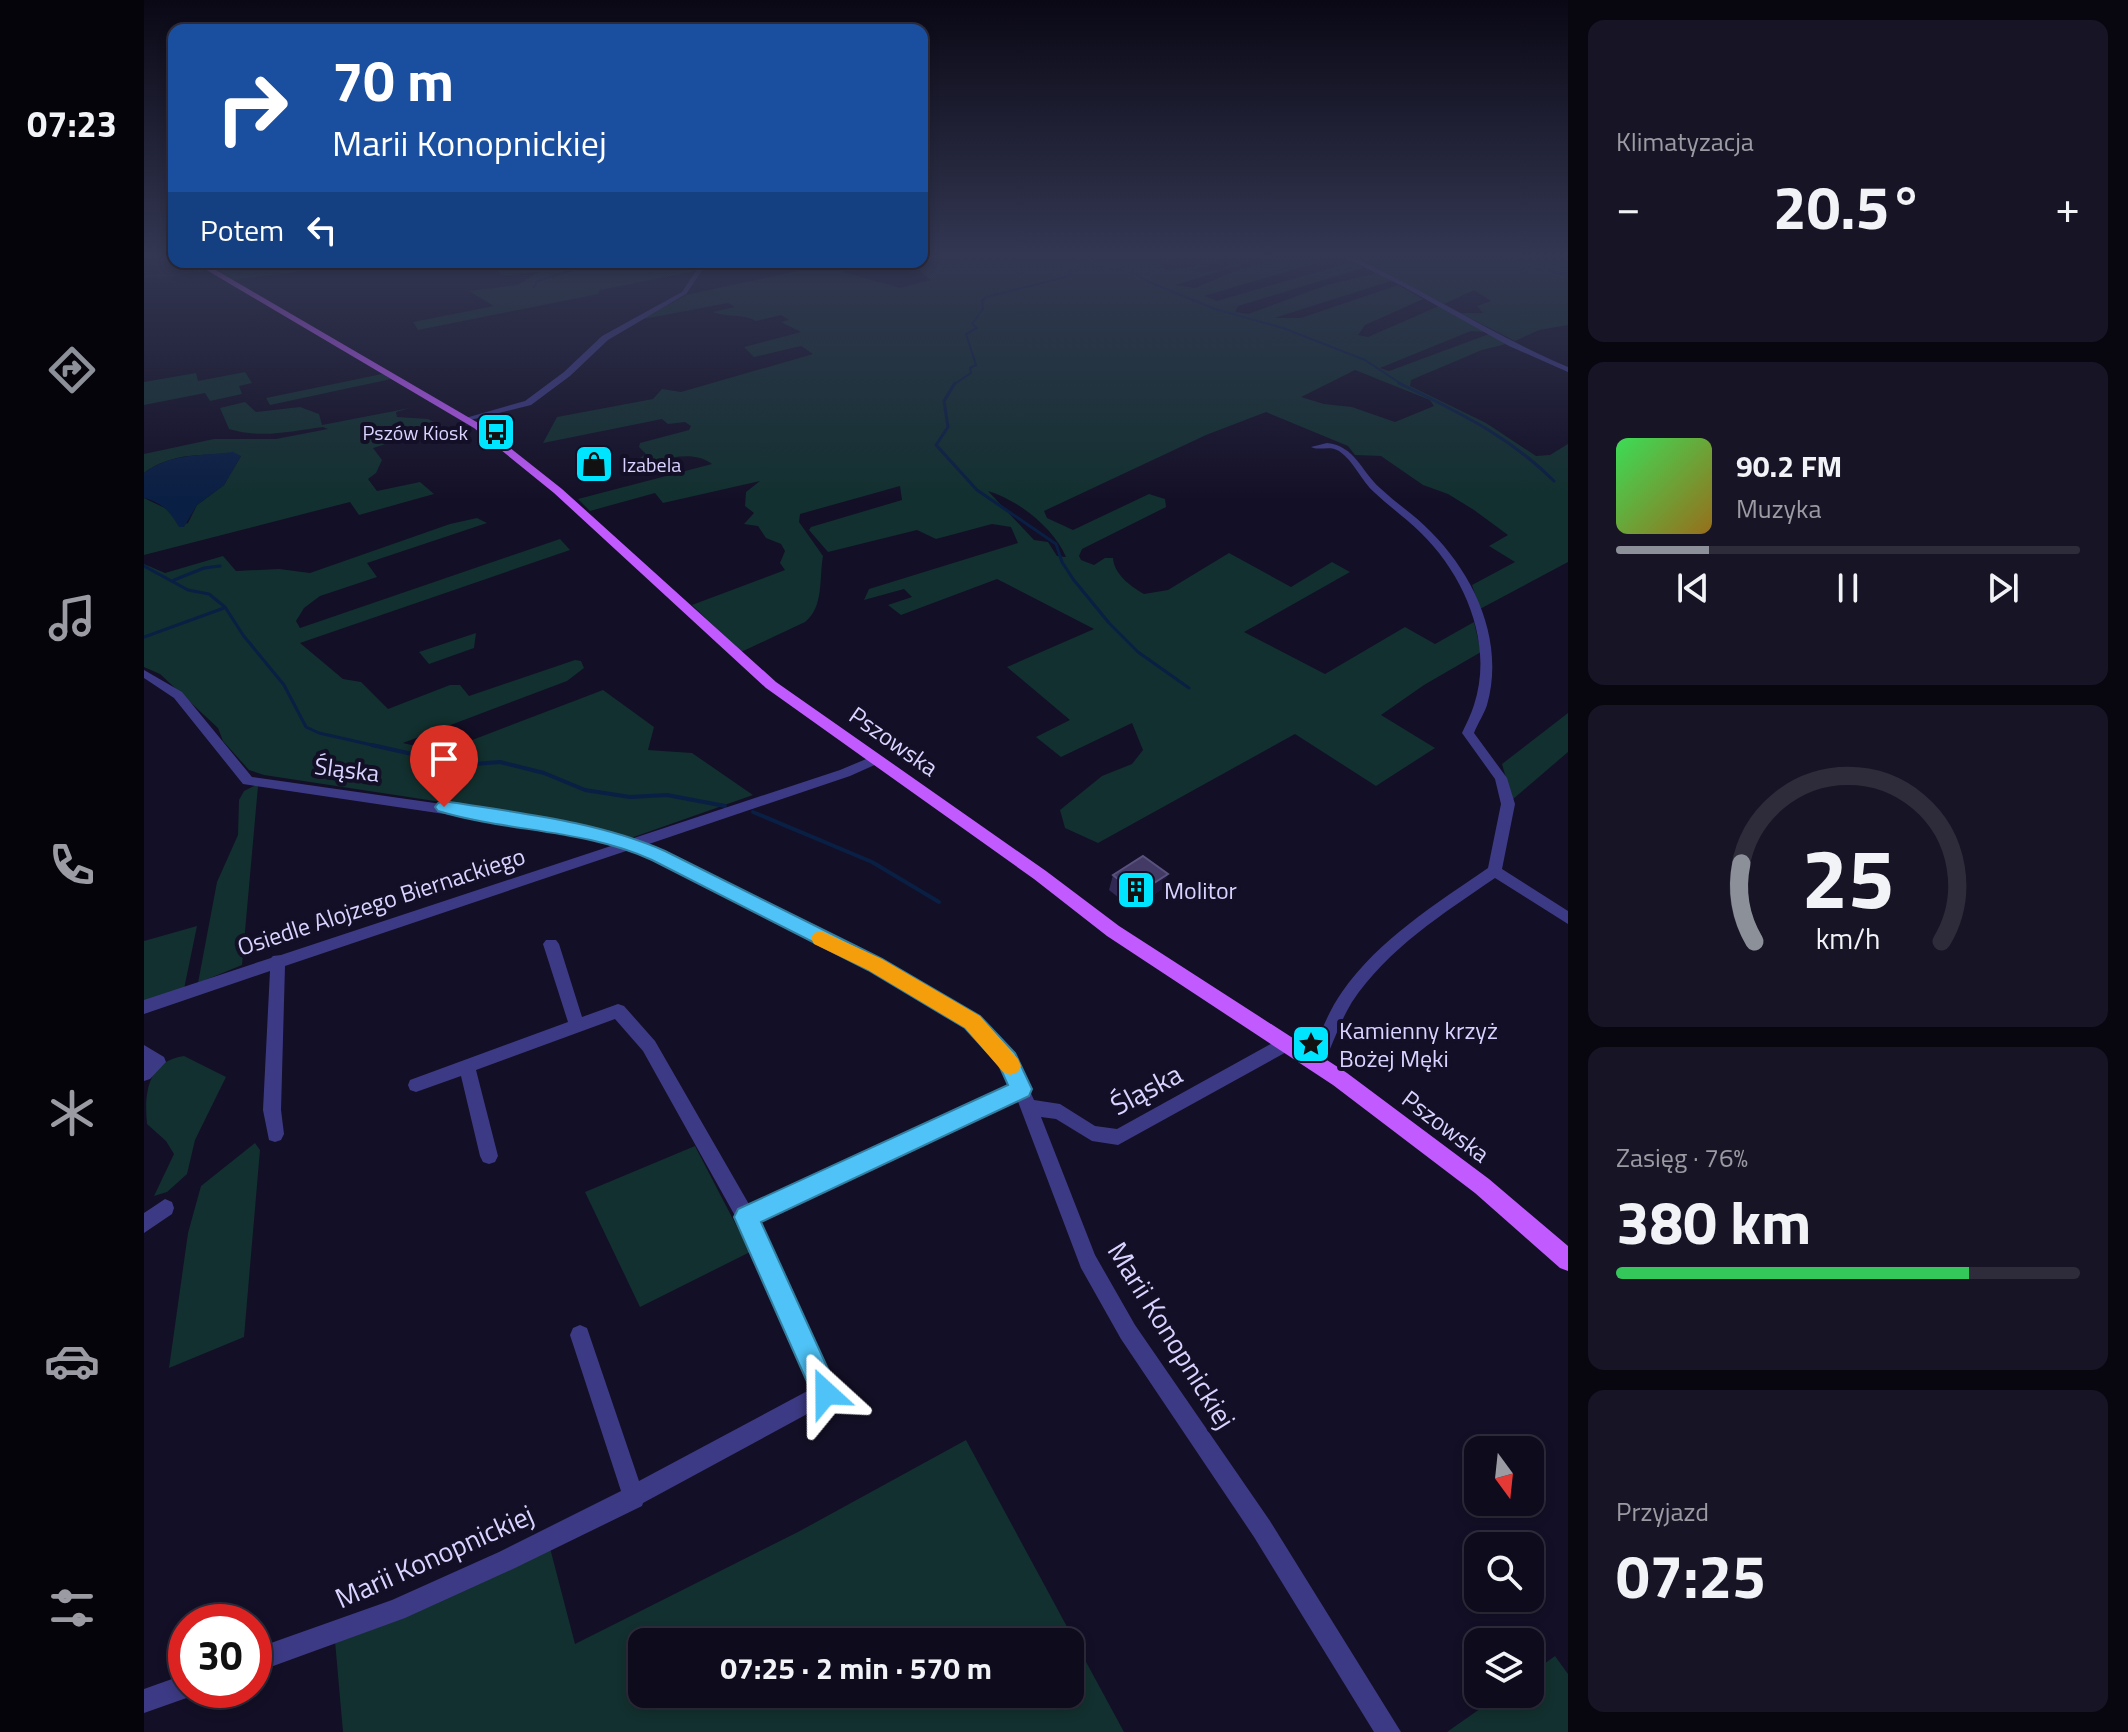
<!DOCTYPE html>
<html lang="pl">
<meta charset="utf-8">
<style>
body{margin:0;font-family:"Titillium Web",sans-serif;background:#171425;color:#f1f3f6;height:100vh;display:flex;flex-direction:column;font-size:30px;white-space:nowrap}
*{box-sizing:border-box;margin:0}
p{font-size:26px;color:#9b9ba3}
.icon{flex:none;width:44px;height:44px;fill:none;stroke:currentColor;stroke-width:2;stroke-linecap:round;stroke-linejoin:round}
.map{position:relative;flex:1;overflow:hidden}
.drawer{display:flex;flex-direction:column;gap:20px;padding:20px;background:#08060f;width:560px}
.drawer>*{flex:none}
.top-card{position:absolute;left:24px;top:24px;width:760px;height:244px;border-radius:16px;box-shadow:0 4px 12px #0003,0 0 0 2px #2e2b3b;background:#1a4fa0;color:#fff;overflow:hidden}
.needle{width:52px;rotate:165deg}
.tools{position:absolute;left:1320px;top:1436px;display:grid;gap:16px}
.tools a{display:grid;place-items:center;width:80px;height:80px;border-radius:16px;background:#0e0b1c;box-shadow:0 4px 12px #0003,0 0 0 2px #2e2b3b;font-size:40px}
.speed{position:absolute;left:24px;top:1604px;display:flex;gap:16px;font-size:40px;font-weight:700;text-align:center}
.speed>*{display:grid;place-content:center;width:104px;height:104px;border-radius:50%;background:#0e0b1c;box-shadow:0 4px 12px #0003,0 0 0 2px #2e2b3b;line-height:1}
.speed .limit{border:12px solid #d22;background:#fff;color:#111}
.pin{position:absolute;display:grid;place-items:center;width:68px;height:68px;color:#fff;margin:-82px -34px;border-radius:50% 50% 50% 0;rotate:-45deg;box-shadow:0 0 8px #0007}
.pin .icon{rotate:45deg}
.me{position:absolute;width:88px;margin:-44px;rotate:336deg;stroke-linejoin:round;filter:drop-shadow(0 0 6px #0008)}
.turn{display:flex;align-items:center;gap:28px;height:168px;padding:0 32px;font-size:36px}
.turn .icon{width:104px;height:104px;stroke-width:2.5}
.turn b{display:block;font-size:56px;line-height:68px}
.then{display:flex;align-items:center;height:76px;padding:0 32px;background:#0003;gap:16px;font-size:30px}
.big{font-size:60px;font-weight:700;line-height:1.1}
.drawer .tile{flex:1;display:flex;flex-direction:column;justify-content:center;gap:12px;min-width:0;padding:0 28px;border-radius:16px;background:#171425}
.drawer .dial{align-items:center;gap:0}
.dial svg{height:208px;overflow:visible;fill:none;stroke:#2e2b3b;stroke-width:7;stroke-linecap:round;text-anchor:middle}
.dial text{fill:#f1f3f6;stroke:none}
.song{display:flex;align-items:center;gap:24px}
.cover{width:96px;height:96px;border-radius:12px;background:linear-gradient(135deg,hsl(130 70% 55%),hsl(40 70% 35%))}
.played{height:8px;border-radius:4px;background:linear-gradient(90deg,#8c9099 20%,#2e2b3b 20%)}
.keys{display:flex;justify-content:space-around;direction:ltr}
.heat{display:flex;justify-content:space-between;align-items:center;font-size:44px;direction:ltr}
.charge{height:12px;border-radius:6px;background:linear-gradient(90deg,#34c759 76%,#2e2b3b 0)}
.trip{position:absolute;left:484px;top:1628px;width:456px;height:80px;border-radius:16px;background:#0e0b1c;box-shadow:0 4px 12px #0003,0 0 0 2px #2e2b3b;font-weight:700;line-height:80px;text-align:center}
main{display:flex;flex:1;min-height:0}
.tab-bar{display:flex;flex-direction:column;width:144px;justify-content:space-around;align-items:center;background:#06040b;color:#9b9ba3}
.tab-bar .icon{width:56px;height:56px}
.tab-bar .on{color:#8c9099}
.tab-bar b{font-size:36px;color:#f1f3f6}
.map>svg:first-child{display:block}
.green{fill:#12302f;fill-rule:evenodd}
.water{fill:#0a1f44}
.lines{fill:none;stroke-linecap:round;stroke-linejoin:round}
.stream-far2{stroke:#0a1f44;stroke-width:2}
.stream-far1{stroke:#0a1f44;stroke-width:3}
.stream{stroke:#0a1f44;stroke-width:4}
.minor{fill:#3d3a85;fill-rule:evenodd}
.major{fill:#c25bff;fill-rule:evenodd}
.wall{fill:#312854}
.shaded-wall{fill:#1d163a}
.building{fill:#433a66;stroke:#5a527e;stroke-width:2}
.route{fill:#4fc3f7;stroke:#337fa1;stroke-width:2}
.slow{fill:#f59e0b}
.labels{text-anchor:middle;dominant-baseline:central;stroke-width:8;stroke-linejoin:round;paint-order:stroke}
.far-poi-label{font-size:20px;fill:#d9d4ff;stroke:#130f26;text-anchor:end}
.street-label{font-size:24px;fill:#d9d4ff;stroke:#130f26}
.poi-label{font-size:24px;fill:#d9d4ff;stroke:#130f26;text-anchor:start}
.near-street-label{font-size:28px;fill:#d9d4ff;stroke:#130f26}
</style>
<main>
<nav class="tab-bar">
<b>07:23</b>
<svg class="icon on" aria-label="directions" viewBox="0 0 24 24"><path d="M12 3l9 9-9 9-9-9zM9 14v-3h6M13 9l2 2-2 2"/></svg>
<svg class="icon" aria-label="music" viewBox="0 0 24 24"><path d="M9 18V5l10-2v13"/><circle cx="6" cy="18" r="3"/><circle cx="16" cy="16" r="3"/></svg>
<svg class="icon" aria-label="phone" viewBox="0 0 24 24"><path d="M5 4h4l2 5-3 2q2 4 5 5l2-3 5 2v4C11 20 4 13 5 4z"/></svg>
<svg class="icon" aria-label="climate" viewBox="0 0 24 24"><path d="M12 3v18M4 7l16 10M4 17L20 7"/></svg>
<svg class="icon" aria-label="car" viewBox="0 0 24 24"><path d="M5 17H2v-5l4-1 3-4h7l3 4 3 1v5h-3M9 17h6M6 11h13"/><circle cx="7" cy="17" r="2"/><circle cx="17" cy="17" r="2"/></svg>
<svg class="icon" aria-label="filters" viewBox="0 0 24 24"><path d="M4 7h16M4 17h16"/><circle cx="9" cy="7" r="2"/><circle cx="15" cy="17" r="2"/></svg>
</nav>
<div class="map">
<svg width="1424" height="1732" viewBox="0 0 1424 1732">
<rect width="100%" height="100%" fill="#130f26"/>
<path class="green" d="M 818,258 L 1012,258 L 1028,263 L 1012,267 C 1036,275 1063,258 1088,258 L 1048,270 C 1067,277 1097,258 1119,258 L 1031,285 L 1051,288 L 1096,269 L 1135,258 L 1188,258 L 1060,296 L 1073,301 L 1207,262 L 1219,268 L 1094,306 L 1091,312 L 1104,314 L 1183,285 L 1232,273 L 1247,281 L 1130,318 L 1157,318 L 1254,285 L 1279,299 L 1221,325 L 1214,335 L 1224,337 L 1295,306 L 1343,332 L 1327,331 L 1236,368 L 1245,371 L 1345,334 L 1362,344 L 1338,350 L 1267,380 L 1266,386 L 1342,423 L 1392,456 L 1406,455 L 1424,444 L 1424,562 L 1336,609 L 1328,585 L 1371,562 L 1345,546 L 1364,535 L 1330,510 L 1304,494 L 1279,485 L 1237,456 L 1211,455 L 1204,446 L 1122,412 L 1062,435 L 900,511 L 903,518 L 929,530 L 1005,494 L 1021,499 L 1022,507 L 938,549 L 935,556 L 937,560 L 950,565 L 961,558 L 969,558 C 970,574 986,586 1000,594 L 1024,590 L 1085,553 L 1147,587 L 1188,562 L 1206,572 L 1100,632 L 1181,674 L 1261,627 L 1291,644 L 1330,622 L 1337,652 L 1280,685 L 1237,715 L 1291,748 L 1232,786 L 1151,734 L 954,843 L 921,828 L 916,810 L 958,776 L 988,764 L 999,750 L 988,723 L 917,757 L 892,737 L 926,720 L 863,667 L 950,629 L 853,579 L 757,615 L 744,605 L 768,597 L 760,589 L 720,600 L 725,589 L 874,543 L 867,527 L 848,524 L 792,539 L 773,530 L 684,552 L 665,530 L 667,527 L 758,500 L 756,486 L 656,514 L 655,522 L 679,556 C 675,579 680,607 661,622 L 597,652 L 548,605 L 641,570 L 636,563 L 641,551 L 637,544 L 622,538 L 614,526 L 600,524 L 610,513 L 601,506 L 602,492 L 616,481 L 519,503 L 511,493 L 446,511 L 434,499 L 568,464 C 546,447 513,462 488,468 L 490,462 L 502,454 L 495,447 L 496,443 L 545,430 L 547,426 L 541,422 L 524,424 L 518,419 L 399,443 L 413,417 L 509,399 L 518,389 L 537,392 L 669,354 L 657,346 L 610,357 L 600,347 L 657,332 L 637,322 L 645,320 L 637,315 L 612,321 C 598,313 584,318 569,312 L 591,307 L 584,303 L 499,319 L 542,295 L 695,262 L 731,262 L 700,272 L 756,288 L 787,280 L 776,271 L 778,269 ZM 1211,370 L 1286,400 L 1290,406 L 1251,422 L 1208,407 L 1180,404 L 1157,397 ZM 844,491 C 874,500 910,528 922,557 L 913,556 L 904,542 L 890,540 Z
M 1220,258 L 1424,258 L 1424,325 L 1395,330 L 1371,341 L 1316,313 L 1339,313 L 1333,306 L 1347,301 L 1330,290 L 1300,304 L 1214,260 Z
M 71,262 L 179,262 L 151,265 L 153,272 L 88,280 L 69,268 Z
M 391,262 L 576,262 L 562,269 L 456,290 L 454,294 L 274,330 L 269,322 L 350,306 L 325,291 L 374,285 L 394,272 L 357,276 L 353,268 Z
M 101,372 L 108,383 L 95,386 L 98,394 L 66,401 L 61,393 L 0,405 L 0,382 L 52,373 L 54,381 Z
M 238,374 L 247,379 L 126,405 L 122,398 Z
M 101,402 L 112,412 L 156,407 L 175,414 L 178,425 L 266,408 L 252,412 L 253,417 L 284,419 L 299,426 L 229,448 L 238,460 L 232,473 L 224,479 L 233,491 L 276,482 L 290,494 L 215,515 L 206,502 L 0,555 L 0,498 L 25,510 L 35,526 L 44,523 L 53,505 L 80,485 L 97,456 C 63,454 28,452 0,473 L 0,454 L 70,439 L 132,439 L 184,429 L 179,427 C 146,431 119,439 85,429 L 76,408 Z
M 333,518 L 343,523 L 223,563 L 233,577 L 176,596 L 160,608 L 152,621 L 156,628 L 416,539 L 426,550 L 156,643 L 199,679 L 217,682 L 244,709 L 306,685 L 316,685 L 325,696 L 431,660 L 437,661 L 440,668 L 423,681 L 259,743 L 297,752 L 459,690 L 510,727 L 504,750 L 548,753 L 609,795 L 487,838 L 408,819 L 120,775 L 105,770 L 79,741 L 74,728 L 16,674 L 0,667 L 0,564 L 21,573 L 79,556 L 92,571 L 135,569 L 166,573 L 306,524 Z
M 332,633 L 330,648 L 285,664 L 275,652 Z
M 1424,713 L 1424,752 L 1368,800 L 1358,764 Z
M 112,785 L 114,786 L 98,965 L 54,983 L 73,882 L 94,835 L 95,800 L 100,791 Z
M 53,926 L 40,989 L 0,1002 L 0,941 Z
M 40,1056 L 82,1077 L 51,1140 L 43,1174 L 23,1192 L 10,1196 L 30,1154 L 22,1141 L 3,1124 C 0,1092 4,1061 40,1056 Z
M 111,1143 L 116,1150 L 100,1337 L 25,1368 L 44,1233 L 57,1186 Z
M 551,1146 L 606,1252 L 496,1307 L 441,1192 Z
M 822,1440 L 980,1732 L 199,1732 L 191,1641 L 406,1548 L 431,1644 L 654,1532 ZM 498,1642 L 926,1642 L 926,1694 L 498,1694 Z
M 1411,1656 L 1424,1674 L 1424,1732 L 1303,1732 L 1357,1694 L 1386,1694 L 1386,1674 Z"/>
<path class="water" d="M 89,452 L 97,456 L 80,485 L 53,505 L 40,527 L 35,527 C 25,510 18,503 0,498 L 0,473 C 27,453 57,456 89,452 Z"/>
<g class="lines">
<path class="stream-far2" d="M 944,258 L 951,263 L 985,270 L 1005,282 L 1071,309 L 1139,328 L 1221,360 L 1259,385
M 1363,258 L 1424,276
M 77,268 L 115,262
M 0,276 L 34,275 L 58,270
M 390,287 L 393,281 L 454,262
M 809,385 L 827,373 L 826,368 L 832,365 L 822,334 L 833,328 L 828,324 L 839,309 L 838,301 L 842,297 L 926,276 L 928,268 L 935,263 L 934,258"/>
<path class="stream-far1" d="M 811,383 L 800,401 L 804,427 L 792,445 L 833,490 L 912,544 L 918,562 L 929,579 L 965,623 L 994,652 L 1045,688
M 1255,383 C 1313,412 1363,434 1410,481
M 0,566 L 44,590 L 65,594 L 81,607 L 99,635 L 140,685 L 162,727 L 175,733 L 237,747
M 30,580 L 60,568 L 76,566
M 0,637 L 80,608"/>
<path class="stream" d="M 228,745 L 317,765 L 356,762 L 400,773 L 441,790 L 486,797 L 523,795 L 581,806
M 609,812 L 728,862 L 795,902"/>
<path class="minor" d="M 1202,258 L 1210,258 C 1283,291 1350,336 1424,367 L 1424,372 L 1365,346 L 1258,286 Z
M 74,262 L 80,262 L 71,273 L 67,273 Z
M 558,262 L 564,262 L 542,294 L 464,340 L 426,376 L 387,405 L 322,421 L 318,419 L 381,401 L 420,372 L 458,336 L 538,292 Z
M 1183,443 C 1211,446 1217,471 1236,488 C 1253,504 1272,516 1287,532 C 1331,576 1361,642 1343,705 C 1340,714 1334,723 1330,733 L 1363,778 L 1371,804 L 1358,869 L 1424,911 L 1424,924 L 1351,878 C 1300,913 1243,949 1208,1002 C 1195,1023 1188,1047 1177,1069 L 1171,1071 L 1165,1069 L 1163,1064 C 1174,1040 1183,1013 1198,992 C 1235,939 1292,904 1344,868 L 1357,804 L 1351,779 L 1318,733 C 1322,724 1327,715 1330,705 C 1350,644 1321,576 1277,533 C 1263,519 1246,507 1231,493 C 1217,481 1210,461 1195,451 C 1186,445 1175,451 1167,447 Z
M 0,670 L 38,692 L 108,777 L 395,818 L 487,839 L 696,770 L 727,757 L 735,757 L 737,760 L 735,763 L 706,776 L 502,845 L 736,961 L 835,1017 L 869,1054 L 890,1100 L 916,1104 L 951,1126 L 973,1129 L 1134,1040 L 1140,1038 L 1146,1040 L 1148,1045 L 1146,1050 L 974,1145 L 948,1141 L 912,1119 L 897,1117 L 951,1255 L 991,1325 L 1126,1521 L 1257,1732 L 1230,1732 L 1110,1537 L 977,1339 L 937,1268 L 873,1099 L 613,1221 L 689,1386 L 692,1393 L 689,1400 L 499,1503 L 498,1506 L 371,1568 L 261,1618 L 110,1673 L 110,1649 L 248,1600 L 355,1552 L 477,1491 L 426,1335 L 429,1328 L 436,1325 L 443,1328 L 495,1481 L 669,1388 L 595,1223 L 499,1051 L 471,1019 L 332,1070 L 354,1156 L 351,1162 L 345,1164 L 339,1162 L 336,1156 L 317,1076 L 272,1092 L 266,1090 L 264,1085 L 266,1080 L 424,1022 L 399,944 L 402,940 L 412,940 L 415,944 L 438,1017 L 474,1004 L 480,1006 L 511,1041 L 606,1206 L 867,1086 L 857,1064 L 823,1027 L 726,969 L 488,849 L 141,966 L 137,1110 L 140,1134 L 137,1140 L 131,1142 L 125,1140 L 119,1110 L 126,971 L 0,1014 L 0,1000 L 127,958 L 129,956 L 137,955 L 470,845 L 395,828 L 99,784 L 30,698 L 0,678 Z
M 0,1045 L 20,1057 L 22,1062 L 6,1079 L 0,1081 Z
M 21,1199 L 28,1202 L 30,1208 L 28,1214 L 0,1233 L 0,1213 Z
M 42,1674 L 42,1690 L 53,1690 L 51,1695 L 0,1713 L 0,1689 Z"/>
<path class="major" d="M 49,262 L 58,262 L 336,424 L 418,489 L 632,682 L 902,871 L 975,926 L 1203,1073 L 1345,1179 L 1424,1246 L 1424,1271 L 1416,1268 L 1331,1193 L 1189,1085 L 963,936 L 890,879 L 622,688 L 410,493 L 330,428 Z"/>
</g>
<path class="wall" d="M 969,875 L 1018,889 L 989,909 L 965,890 Z"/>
<path class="shaded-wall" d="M 1024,874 L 1018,889 L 989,909 L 993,894 Z"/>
<path class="building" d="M 999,856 L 1024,874 L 993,894 L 969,875 Z"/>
<linearGradient id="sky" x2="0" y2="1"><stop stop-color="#0a0815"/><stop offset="0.51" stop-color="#333752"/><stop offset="1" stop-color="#333752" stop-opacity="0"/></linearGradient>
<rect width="1424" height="501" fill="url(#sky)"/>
<path class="route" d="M 300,801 C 373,813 453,821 521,851 L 738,959 L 836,1016 L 871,1053 L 888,1089 L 885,1096 L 617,1222 L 695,1393 L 691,1402 L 682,1406 L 672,1402 L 590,1217 L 594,1209 L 864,1085 L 855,1065 L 821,1028 L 724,970 L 508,860 C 440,829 364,832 294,811 L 291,807 L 294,803 Z"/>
<path class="slow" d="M 677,931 L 738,959 L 836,1016 L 874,1059 L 877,1066 L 874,1072 L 866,1075 L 859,1072 L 821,1028 L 724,970 L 670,944 L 667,938 L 670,933 Z"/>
<defs>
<g id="bus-square" transform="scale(2)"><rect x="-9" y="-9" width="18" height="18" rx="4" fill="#00e5ff" stroke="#130f26"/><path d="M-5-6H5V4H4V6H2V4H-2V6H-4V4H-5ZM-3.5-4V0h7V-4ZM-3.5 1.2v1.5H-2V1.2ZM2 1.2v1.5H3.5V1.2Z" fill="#111"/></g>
<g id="shop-square" transform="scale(2)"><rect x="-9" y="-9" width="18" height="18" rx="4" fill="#00e5ff" stroke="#130f26"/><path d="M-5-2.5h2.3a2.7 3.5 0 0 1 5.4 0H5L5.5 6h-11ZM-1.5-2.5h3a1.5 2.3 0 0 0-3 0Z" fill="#111"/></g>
<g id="building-square" transform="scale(2)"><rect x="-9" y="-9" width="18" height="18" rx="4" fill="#00e5ff" stroke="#130f26"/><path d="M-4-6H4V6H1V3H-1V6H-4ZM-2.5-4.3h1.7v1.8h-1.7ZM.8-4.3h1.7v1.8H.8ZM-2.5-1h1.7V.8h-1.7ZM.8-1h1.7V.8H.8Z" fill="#111"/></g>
<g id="sight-square" transform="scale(2)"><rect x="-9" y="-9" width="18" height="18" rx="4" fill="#00e5ff" stroke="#130f26"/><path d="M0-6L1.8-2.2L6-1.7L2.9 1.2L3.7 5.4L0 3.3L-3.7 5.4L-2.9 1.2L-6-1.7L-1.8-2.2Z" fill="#111"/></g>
</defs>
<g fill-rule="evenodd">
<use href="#bus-square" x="352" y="432"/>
<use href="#shop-square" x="450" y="464"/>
<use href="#building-square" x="992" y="890"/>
<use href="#sight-square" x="1167" y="1044"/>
</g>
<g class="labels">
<g class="far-poi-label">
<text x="324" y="432">Pszów Kiosk</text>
<text x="478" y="464" text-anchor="start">Izabela</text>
</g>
<g class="street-label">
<text transform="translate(750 741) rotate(35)">Pszowska</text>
<text transform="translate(203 769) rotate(7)">Śląska</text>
<text transform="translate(237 901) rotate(-18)">Osiedle Alojzego Biernackiego</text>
<text transform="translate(1302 1126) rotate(37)">Pszowska</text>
</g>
<g class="poi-label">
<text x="1020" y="890">Molitor</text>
<text x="1195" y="1030">Kamienny krzyż<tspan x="1195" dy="28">Bożej Męki</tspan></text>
</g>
<g class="near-street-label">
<text transform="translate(1002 1089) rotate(-28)">Śląska</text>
<text transform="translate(1028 1335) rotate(58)">Marii Konopnickiej</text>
<text transform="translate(290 1556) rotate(-24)">Marii Konopnickiej</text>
</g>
</g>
</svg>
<div class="tools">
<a><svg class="needle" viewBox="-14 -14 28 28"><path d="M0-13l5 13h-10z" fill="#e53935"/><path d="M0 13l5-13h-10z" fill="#9b9ba3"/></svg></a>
<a><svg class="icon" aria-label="search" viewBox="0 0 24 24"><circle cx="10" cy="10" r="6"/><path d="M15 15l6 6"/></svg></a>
<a><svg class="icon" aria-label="layers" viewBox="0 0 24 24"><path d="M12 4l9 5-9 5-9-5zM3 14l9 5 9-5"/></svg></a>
</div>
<div class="speed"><div class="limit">30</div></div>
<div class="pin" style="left:300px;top:807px;background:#d93025"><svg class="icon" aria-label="arrive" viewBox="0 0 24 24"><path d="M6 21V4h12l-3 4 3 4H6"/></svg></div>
<svg class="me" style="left:682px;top:1393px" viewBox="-20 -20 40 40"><path d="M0-17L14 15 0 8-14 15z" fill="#4fc3f7" stroke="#fff" stroke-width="4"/></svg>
<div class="trip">07:25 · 2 min · 570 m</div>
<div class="top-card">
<div class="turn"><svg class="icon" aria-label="right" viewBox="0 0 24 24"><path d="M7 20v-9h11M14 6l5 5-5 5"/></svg><div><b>70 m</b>Marii Konopnickiej</div></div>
<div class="then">Potem<svg class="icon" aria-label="left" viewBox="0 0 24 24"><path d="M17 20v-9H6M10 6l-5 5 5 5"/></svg></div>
</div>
</div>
<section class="drawer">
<div class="tile"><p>Klimatyzacja</p>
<div class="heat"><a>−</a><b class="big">20.5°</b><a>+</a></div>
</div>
<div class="tile">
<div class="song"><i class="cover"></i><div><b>90.2 FM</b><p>Muzyka</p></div></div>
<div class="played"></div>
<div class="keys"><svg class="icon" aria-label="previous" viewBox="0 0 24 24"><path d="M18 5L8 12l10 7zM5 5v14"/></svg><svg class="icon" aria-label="pause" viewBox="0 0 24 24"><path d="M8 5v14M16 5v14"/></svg><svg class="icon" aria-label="next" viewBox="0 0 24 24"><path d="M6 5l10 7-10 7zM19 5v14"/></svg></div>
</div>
<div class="tile dial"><svg viewBox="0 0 100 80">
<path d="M14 69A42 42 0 1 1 86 69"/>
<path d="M14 69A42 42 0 0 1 9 39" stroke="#8c9099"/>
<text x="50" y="56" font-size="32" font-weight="700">25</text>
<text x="50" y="72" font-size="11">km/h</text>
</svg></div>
<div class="tile"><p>Zasięg · 76%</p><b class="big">380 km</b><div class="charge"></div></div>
<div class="tile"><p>Przyjazd</p><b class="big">07:25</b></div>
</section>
</main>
